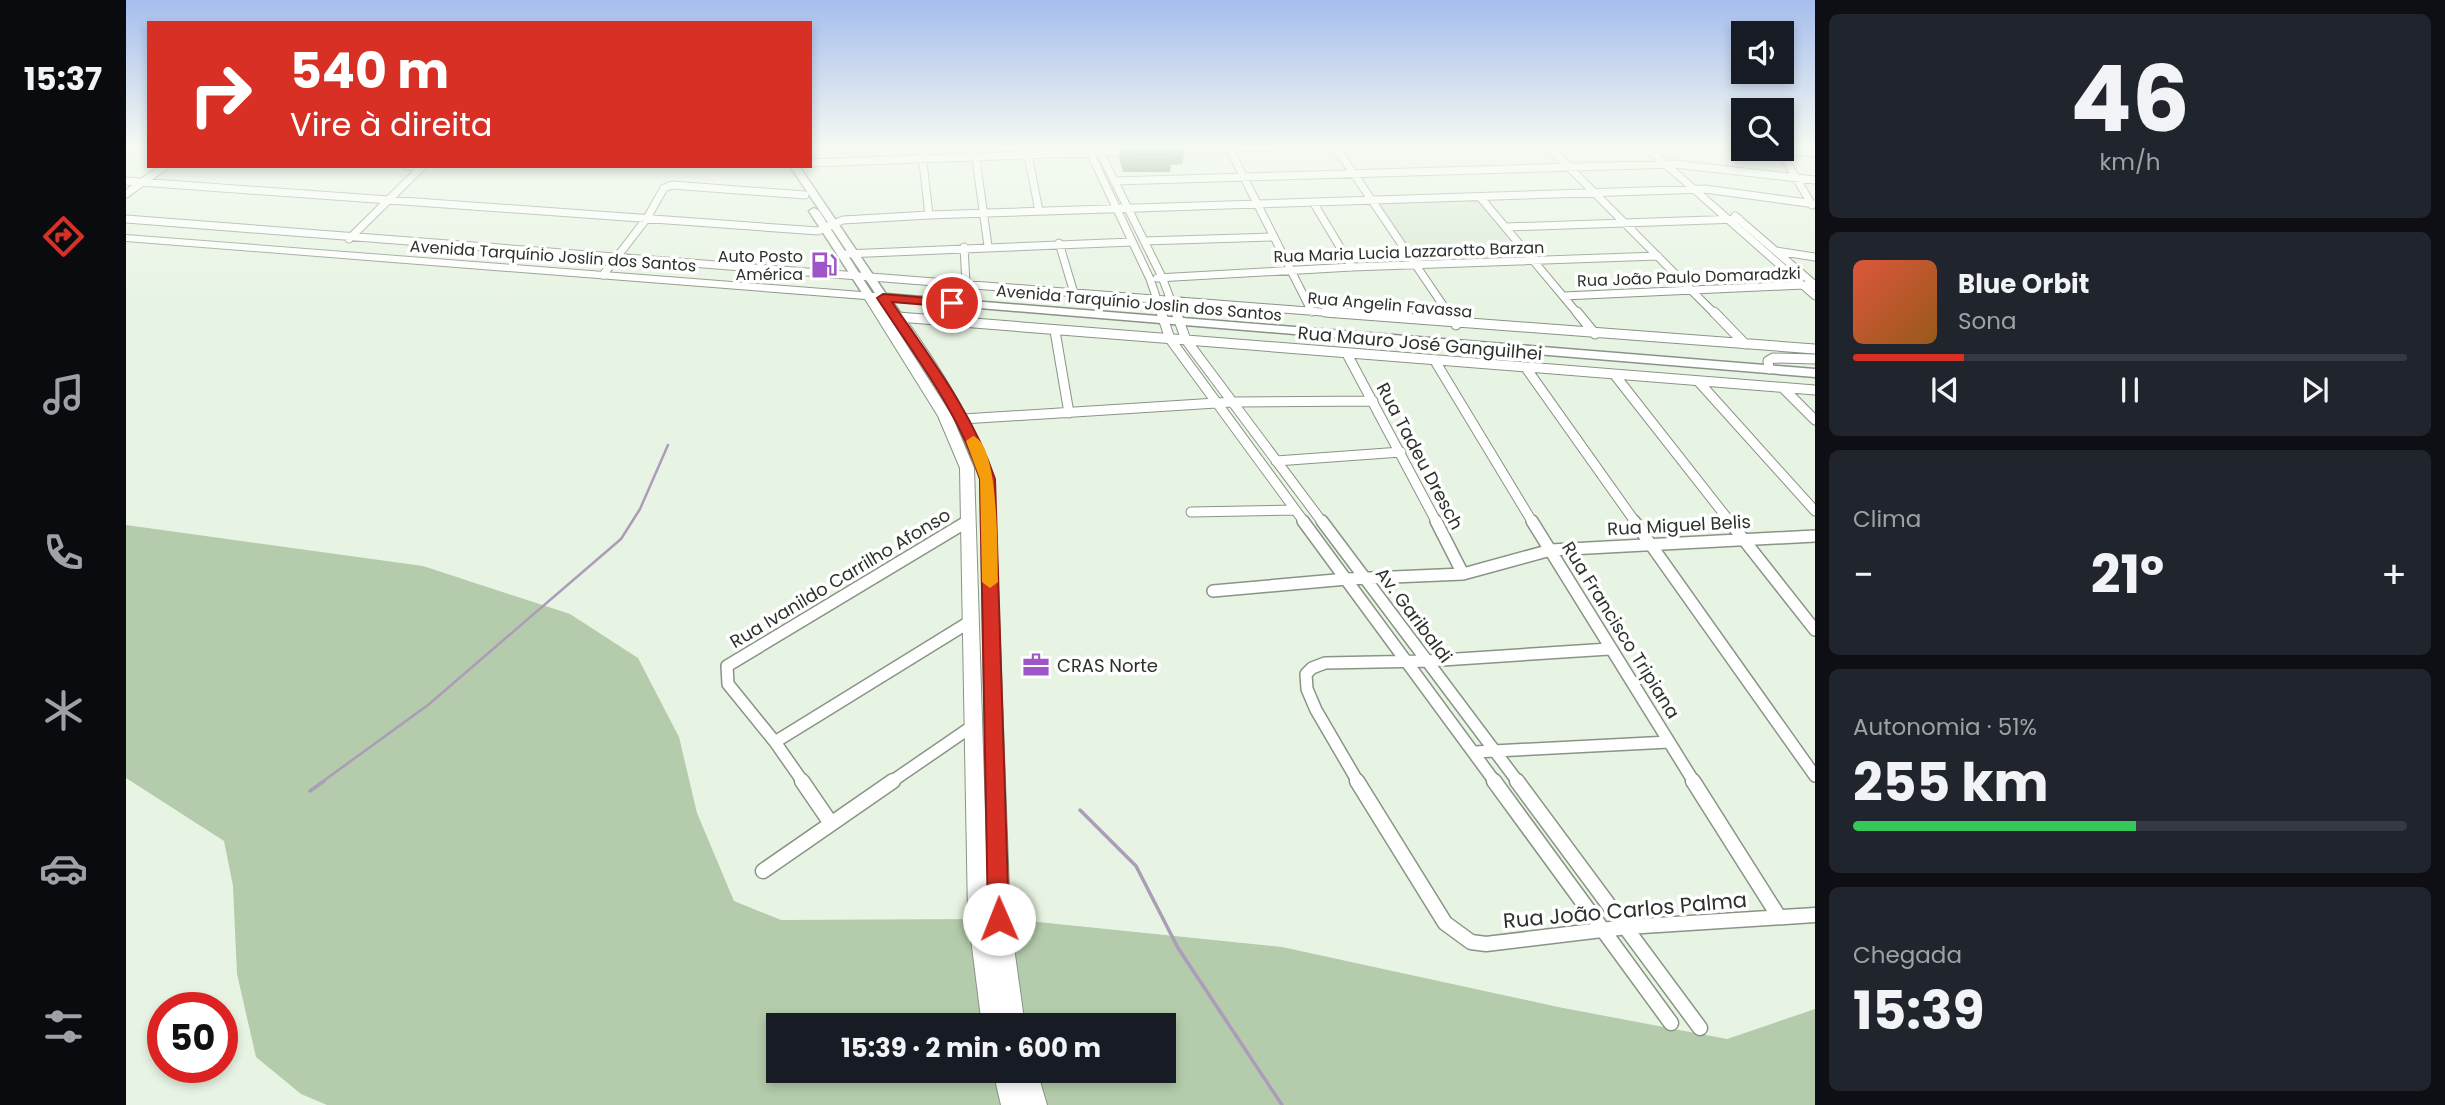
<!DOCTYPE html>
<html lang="pt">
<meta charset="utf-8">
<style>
body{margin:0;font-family:Poppins,sans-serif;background:#20242c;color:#f1f3f6;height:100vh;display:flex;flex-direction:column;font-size:26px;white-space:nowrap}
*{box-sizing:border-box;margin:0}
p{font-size:23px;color:#9ea1a6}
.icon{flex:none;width:38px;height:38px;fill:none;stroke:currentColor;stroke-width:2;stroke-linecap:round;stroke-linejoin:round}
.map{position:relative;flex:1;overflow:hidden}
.side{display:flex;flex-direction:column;gap:14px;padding:14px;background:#0d0f14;width:630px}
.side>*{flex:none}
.banner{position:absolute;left:21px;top:21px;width:665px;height:147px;border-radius:0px;box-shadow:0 4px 10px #0003;background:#d93025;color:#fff;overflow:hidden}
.controls{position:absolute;left:1605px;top:21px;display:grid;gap:14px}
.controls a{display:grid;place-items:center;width:63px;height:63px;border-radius:0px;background:#171b24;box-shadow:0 4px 10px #0003;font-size:35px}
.speed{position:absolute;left:21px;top:992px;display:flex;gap:14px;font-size:35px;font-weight:700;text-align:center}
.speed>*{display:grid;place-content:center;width:91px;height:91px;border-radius:50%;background:#171b24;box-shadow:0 4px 10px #0003;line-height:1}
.speed .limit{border:10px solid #d22;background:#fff;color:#111}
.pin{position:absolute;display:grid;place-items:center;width:60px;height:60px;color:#fff;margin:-30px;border:4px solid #fff;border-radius:50%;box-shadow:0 2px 7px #0007}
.me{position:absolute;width:77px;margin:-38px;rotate:359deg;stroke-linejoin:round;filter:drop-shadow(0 0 5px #0008)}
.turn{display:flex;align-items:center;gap:24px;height:147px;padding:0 28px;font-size:32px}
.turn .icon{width:91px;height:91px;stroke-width:2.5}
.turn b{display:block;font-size:49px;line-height:60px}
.big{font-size:52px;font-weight:700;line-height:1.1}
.side .tile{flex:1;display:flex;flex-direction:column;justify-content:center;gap:10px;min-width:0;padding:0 24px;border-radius:10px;background:#20242c}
.side .dial{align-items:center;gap:0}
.dial b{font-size:91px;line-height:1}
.song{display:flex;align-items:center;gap:21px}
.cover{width:84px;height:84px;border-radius:10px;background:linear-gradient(135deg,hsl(10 70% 55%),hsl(30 70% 35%))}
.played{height:7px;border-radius:4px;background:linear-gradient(90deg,#d93025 20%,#363941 20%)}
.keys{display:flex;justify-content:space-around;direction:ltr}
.heat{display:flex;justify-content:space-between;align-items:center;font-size:38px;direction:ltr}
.charge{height:10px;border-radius:5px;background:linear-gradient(90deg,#34c759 51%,#363941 0)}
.trip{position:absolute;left:640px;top:1013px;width:410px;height:70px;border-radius:0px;background:#171b24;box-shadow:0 4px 10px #0003;font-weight:700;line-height:70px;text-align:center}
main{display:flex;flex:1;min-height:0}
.tabs{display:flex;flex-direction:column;width:126px;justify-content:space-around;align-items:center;background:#090b0e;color:#9ea1a6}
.tabs .icon{width:49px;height:49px}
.tabs .on{color:#d93025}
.tabs b{font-size:32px;color:#f1f3f6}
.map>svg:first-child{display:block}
.built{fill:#dbebd4}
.green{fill:#b4ccab}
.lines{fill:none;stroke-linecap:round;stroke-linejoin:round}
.stream-far1{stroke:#ac9cb8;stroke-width:2.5}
.stream{stroke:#ac9cb8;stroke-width:3.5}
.minor-far3-casing{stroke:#899485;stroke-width:9}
.minor-far2-casing{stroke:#899485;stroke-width:11}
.minor-far1-casing{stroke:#899485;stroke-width:14}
.minor-casing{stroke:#899485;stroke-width:17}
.tertiary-casing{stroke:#899485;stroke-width:3}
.secondary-casing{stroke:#899485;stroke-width:2}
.minor-far3{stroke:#fff;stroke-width:7}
.minor-far2{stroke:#fff;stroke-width:9}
.minor-far1{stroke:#fff;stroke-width:11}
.minor{stroke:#fff;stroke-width:14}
.tertiary{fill:#fff;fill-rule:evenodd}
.secondary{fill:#fff;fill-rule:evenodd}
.wall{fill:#586f4e}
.building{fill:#66815b;stroke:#475a40;stroke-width:2}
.route{fill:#d93025;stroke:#8d1f18;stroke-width:2}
.slow{fill:#f59e0b}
.labels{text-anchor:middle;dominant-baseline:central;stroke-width:7;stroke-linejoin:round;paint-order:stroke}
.far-street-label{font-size:16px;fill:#2c312b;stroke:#fff}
.far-poi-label{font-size:16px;fill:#2c312b;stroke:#fff;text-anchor:end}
.street-label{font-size:18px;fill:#2c312b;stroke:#fff}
.poi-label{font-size:18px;fill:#2c312b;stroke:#fff;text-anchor:start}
.near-street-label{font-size:21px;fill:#2c312b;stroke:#fff}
</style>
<main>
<nav class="tabs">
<b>15:37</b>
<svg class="icon on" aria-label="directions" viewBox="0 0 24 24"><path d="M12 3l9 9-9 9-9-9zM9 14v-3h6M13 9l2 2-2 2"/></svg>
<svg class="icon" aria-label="music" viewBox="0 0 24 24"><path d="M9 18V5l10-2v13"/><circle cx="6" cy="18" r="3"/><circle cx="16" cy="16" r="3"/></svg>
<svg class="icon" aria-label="phone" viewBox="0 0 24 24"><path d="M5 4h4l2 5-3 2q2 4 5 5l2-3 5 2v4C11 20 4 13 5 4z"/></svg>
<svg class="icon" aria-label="climate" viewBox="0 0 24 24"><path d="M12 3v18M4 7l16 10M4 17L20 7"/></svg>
<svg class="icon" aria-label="car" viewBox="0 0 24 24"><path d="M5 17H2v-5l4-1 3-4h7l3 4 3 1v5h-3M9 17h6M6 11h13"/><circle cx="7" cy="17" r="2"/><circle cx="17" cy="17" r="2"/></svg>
<svg class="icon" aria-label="filters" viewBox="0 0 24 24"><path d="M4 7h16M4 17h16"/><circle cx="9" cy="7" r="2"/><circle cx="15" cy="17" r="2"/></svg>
</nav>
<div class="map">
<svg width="1689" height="1105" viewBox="0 0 1689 1105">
<rect width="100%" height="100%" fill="#e8f4e3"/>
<path class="built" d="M 1351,199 L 1397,255 L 1290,260 L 1252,203 Z"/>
<path class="green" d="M 0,525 L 297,566 L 444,614 L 512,658 L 553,737 L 571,813 L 608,901 L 655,920 L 853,919 L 866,1025 L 653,1026 L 653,1071 L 877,1071 L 886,1105 L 201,1105 L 175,1094 L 130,1057 L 111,974 L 107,886 L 98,841 L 0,778 Z
M 874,918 L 1156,947 L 1432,1007 L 1601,1039 L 1689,1009 L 1689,1105 L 910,1105 L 900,1071 L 1038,1071 L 1038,1026 L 889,1025 Z"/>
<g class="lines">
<path class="stream-far1" d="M 196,782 L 302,705 L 495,539 L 514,509 L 542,445"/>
<path class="stream" d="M 184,791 L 198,781
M 954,810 L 1010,866 L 1052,948 L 1156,1105"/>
<g class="minor-far3-casing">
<path id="minor-far3" d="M 961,146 L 1024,279 L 1036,314
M 971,146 L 1036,277 L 1050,314
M 1102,146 L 1186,312
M 1209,146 L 1323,314
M 1422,146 L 1589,314
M 1519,146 L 1689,296
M 0,148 L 23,149
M 1651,149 L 1689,153
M 1653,149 L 1686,205
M 901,150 L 913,211
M 1047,150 L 1169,146
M 849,152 L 862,246
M 796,154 L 803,215
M 684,163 L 1007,151
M 281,166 L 296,167
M 0,181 L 692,231 L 717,220 L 803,215 L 1579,189 L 1689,204
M 988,181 L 1549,164 L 1689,180
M 0,194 L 39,166
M 1354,197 L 1452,314
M 1187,202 L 1226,267
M 1609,216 L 1689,285
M 0,219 L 1221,314
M 1380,227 L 1613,219
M 223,239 L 296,167
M 1018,241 L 1148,237
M 933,243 L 948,293
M 838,247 L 840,284
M 1650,251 L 1689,257
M 719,254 L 1006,242
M 477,275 L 521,218 L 538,188 L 546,185 L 679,195
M 1031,278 L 1226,267 L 1532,256
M 1438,296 L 1677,285 L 1689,287"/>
</g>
<g class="minor-far2-casing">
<path id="minor-far2" d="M 1035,312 L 1044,339 L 1179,523
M 1050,312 L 1060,340 L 1197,523
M 1199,312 L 1689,349
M 1322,312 L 1330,325
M 1451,312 L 1469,334
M 1588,312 L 1619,344
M 772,317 L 1689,390
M 929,331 L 943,413
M 1221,354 L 1311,523
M 1309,361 L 1407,523
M 1400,368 L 1510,523
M 1643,369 L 1642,361 L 1647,358 L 1689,359
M 1488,374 L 1605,523
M 1572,381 L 1689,511
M 1657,388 L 1689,420
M 837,419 L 1106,402 L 1247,401
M 1150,461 L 1275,452
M 1065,512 L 1169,510
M 839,523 L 844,520"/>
</g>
<g class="minor-far1-casing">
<path id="minor-far1" d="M 1177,521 L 1369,782
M 1196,521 L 1392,782
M 1310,521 L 1337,574
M 1406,521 L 1568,782
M 1508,521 L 1689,776
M 1603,521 L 1689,630
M 1087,591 L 1221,579 L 1337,574 L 1425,550 L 1689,536
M 649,742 L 845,621
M 1349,752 L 1543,742
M 677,782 L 649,742 L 602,684 L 601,666 L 842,521
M 765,782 L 848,725
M 1232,782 L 1190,710 L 1181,689 L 1180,674 L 1186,668 L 1199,663 L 1301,661 L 1483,649"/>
</g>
<g class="minor-casing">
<path id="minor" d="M 676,781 L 704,822
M 1231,781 L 1319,923 L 1345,942 L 1360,944 L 1501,927 L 1689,915
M 1368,781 L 1545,1023
M 1391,781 L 1574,1028
M 1567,781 L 1653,917
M 637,871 L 767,781"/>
</g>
<g class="tertiary-casing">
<path id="tertiary" d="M 664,166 L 673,166 L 760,294 L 1689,369 L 1689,377 L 757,300 L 753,299 Z
M 688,208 L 693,211 L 748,296 L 747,298 L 739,298 L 738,296 L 683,211 Z"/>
</g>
<g class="secondary-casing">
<path id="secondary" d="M 0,235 L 761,294 C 805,352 843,411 868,479 L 884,919 L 899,1026 L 856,1026 L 842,915 L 834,468 L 812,416 L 739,299 L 0,241 ZM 752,300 C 762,309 770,323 778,334 C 810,379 835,427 854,479 L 862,907 L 848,468 L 826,416 Z
M 867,1071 L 911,1071 L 921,1105 L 875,1105 Z"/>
</g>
<use href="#minor-far3" class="minor-far3"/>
<use href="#minor-far2" class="minor-far2"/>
<use href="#minor-far1" class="minor-far1"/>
<use href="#minor" class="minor"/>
<use href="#tertiary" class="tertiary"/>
<use href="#secondary" class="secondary"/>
</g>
<path class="wall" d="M 995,146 L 1059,146 L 1060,147 L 1056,164 L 1045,165 L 1044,172 L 997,172 L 993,158 Z"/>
<path class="building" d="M 997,146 L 1059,146 L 1060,147 L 1044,147 L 1047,155 L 1000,154 Z"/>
<linearGradient id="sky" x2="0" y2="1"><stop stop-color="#a6bded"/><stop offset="0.49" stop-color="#f5faf2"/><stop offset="1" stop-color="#f5faf2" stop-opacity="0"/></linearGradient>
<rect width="1689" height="301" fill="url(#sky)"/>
<path class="route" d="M 757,294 L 826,300 L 832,303 L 826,307 L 766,302 C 805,359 847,413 869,479 L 883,919 L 880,926 L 873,929 L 865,926 L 862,919 L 854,479 C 833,412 789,356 751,298 Z"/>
<path class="slow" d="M 847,436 C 874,444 871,556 872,582 L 864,588 L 856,582 L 854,479 L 840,441 Z"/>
<defs>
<g id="fuel-bare" transform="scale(2.1)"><path d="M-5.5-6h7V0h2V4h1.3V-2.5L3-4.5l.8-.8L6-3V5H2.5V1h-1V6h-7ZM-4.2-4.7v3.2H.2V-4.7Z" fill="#9e55c8" stroke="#fff" stroke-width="2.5" paint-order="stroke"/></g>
<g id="office-bare" transform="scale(2.1)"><path d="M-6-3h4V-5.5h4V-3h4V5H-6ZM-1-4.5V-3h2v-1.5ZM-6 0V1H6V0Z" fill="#9e55c8" stroke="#fff" stroke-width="2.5" paint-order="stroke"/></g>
</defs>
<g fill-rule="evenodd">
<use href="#fuel-bare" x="698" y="265"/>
<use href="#office-bare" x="910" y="665"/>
</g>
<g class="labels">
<g class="far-street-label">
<text transform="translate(1283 252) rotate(-2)">Rua Maria Lucia Lazzarotto Barzan</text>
<text transform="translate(427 256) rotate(4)">Avenida Tarquínio Joslin dos Santos</text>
<text transform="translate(1563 277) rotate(-2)">Rua João Paulo Domaradzki</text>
<text transform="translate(1013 303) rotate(5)">Avenida Tarquínio Joslin dos Santos</text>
<text transform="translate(1264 305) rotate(5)">Rua Angelin Favassa</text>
</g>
<g class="far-poi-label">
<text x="677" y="256">Auto Posto<tspan x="677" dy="18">América</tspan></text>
</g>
<g class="street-label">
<text transform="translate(1294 343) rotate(5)">Rua Mauro José Ganguilhei</text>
<text transform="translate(1294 456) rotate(62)">Rua Tadeu Dresch</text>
<text transform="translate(1553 525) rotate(-3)">Rua Miguel Belis</text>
<text transform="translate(714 578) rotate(-31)">Rua Ivanildo Carrilho Afonso</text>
<text transform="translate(1288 615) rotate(53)">Av. Garibaldi</text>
<text transform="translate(1495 630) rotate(58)">Rua Francisco Tripiana</text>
</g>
<g class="poi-label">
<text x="931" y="665">CRAS Norte</text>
</g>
<g class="near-street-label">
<text transform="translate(1499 910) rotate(-5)">Rua João Carlos Palma</text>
</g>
</g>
</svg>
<div class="controls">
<a><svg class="icon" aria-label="sound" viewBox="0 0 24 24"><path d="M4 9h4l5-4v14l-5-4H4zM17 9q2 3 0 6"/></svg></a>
<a><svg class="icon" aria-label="search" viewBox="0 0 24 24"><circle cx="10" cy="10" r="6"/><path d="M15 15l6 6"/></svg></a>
</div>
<div class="speed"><div class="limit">50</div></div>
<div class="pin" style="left:826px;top:303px;background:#d93025"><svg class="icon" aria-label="arrive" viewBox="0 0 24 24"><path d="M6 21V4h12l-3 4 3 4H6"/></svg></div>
<svg class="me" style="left:873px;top:919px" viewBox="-20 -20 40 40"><circle r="19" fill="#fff"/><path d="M0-13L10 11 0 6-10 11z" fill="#d93025"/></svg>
<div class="trip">15:39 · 2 min · 600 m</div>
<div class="banner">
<div class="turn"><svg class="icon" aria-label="right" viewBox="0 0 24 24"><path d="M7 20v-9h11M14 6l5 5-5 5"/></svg><div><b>540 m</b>Vire à direita</div></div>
</div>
</div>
<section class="side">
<div class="tile dial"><b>46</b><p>km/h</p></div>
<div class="tile">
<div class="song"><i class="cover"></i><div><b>Blue Orbit</b><p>Sona</p></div></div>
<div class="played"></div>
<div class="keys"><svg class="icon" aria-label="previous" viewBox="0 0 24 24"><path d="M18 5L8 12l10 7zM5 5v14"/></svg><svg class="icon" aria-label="pause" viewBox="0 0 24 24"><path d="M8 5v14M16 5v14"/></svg><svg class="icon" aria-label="next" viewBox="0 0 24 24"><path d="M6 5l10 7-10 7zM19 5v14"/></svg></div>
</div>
<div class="tile"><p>Clima</p>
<div class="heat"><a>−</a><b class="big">21°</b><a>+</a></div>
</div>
<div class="tile"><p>Autonomia · 51%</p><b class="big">255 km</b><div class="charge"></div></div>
<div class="tile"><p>Chegada</p><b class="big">15:39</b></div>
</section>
</main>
